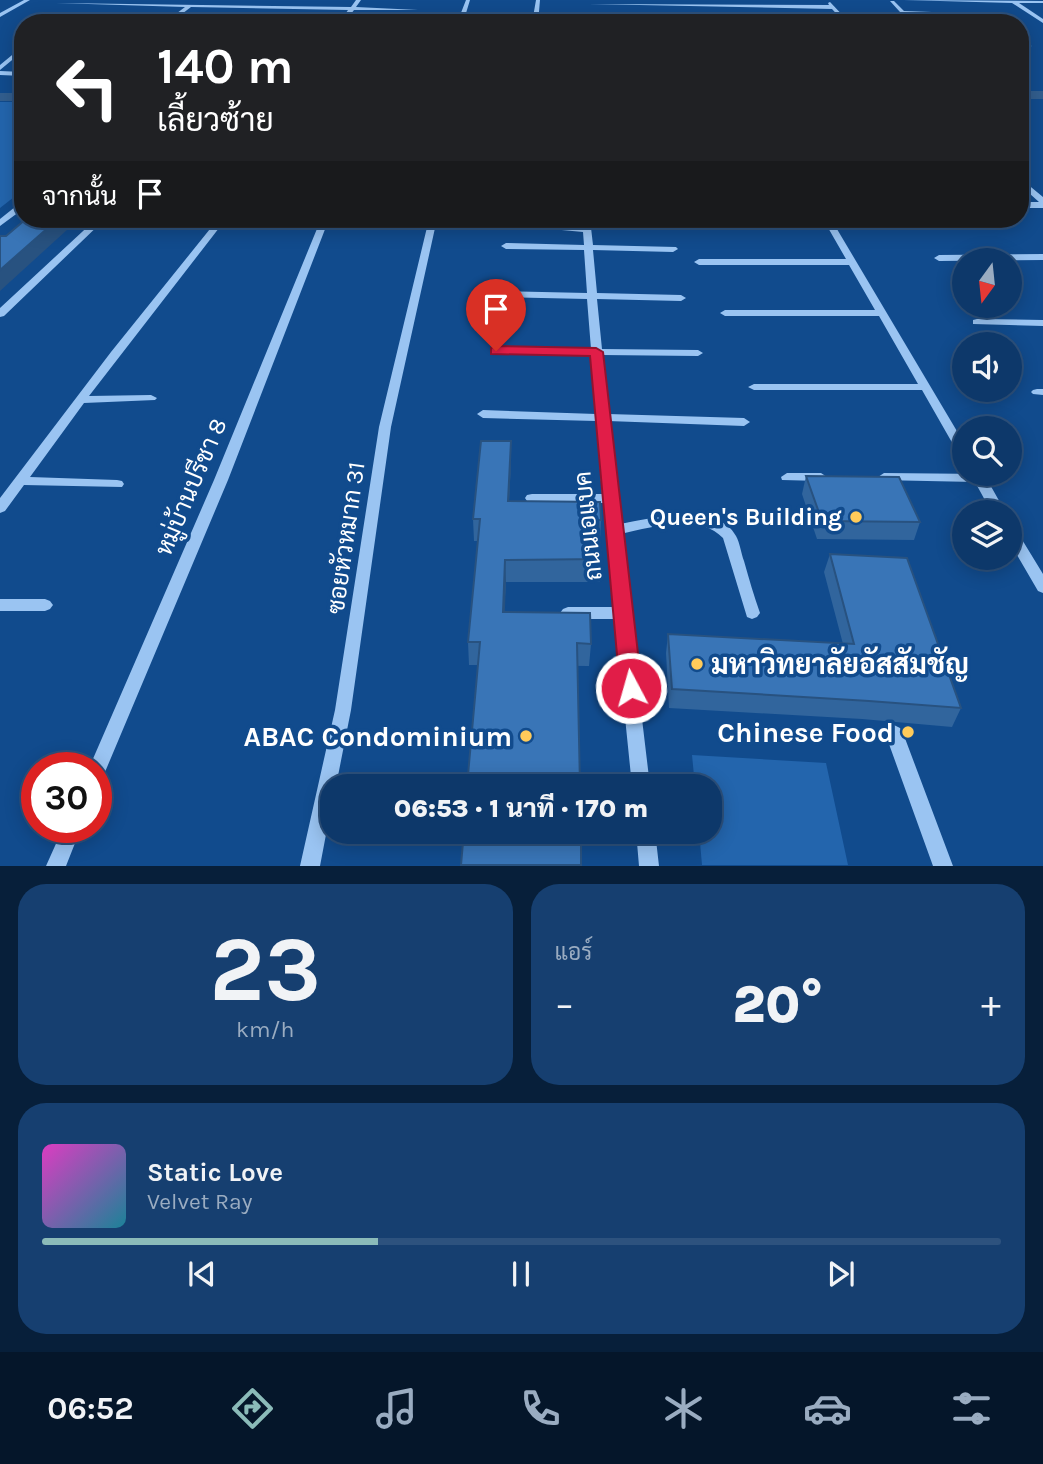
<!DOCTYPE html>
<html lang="th">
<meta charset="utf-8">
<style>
body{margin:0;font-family:Karla,Sarabun,sans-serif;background:#163f70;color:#f1f3f6;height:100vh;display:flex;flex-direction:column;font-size:26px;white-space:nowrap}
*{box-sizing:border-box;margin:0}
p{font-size:23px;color:#9aacc1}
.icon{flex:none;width:38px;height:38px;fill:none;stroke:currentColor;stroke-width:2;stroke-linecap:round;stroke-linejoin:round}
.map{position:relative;height:866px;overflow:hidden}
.panel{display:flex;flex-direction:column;gap:18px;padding:18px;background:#071f3a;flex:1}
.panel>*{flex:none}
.top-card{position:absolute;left:14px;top:14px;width:1015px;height:214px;border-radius:28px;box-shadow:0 4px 18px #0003,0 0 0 2px #2d527e;background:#202124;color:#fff;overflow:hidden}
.needle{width:46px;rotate:195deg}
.controls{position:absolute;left:952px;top:248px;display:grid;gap:14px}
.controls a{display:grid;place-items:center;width:70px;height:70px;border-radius:50%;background:#0d386a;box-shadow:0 4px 18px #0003,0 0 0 2px #2d527e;font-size:35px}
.speed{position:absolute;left:21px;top:752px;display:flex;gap:14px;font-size:35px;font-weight:700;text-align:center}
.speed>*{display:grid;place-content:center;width:91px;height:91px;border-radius:50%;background:#0d386a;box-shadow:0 4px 18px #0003,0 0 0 2px #2d527e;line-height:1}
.speed .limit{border:10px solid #d22;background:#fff;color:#111}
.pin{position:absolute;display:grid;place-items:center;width:60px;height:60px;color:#fff;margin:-72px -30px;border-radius:50% 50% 50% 0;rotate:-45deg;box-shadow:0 0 7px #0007}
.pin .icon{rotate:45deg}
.me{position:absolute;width:77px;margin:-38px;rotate:354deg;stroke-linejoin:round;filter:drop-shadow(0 0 5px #0008)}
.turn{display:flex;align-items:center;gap:24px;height:147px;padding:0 28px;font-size:32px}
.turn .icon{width:91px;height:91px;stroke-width:2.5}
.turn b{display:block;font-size:49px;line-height:60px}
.then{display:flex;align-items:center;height:66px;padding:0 28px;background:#0003;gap:14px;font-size:26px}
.big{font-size:52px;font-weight:800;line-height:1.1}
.panel .widget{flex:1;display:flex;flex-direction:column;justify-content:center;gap:10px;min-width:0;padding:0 24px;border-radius:28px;background:#163f70}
.panel .dial{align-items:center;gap:0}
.dial b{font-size:91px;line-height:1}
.song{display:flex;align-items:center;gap:21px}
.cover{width:84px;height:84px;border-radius:10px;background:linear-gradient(135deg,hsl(310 70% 55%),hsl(190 70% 35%))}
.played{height:7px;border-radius:4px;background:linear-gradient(90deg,#8bbbb9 35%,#2d527e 35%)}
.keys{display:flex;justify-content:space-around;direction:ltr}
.heat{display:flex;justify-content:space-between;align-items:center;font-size:38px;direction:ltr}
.panel .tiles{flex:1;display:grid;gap:18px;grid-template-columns:1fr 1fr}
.widget:last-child{grid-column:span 2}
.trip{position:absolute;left:320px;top:774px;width:402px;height:70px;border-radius:28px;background:#0d386a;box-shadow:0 4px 18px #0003,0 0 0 2px #2d527e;font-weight:800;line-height:70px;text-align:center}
.dock{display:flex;height:112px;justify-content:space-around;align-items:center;background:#05162a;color:#9aacc1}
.dock .icon{width:49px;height:49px}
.dock .on{color:#8bbbb9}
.dock b{font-size:32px;color:#f1f3f6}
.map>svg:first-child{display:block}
.green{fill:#2365ad}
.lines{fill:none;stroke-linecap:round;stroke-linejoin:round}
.canal{fill:#325e8e;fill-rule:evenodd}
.minor{fill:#9ac4f2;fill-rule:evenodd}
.wall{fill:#31659d}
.shaded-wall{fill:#285280}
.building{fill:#3975b7;stroke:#285280;stroke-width:2}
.route{fill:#e11d48;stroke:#92132f;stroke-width:2}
.poi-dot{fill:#ffcb5a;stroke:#114b8d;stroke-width:2.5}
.labels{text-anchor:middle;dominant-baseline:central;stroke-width:7;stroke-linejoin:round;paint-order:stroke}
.street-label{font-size:24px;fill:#fff;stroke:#114b8d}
.poi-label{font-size:24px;font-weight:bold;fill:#fff;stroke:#114b8d;text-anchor:end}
.near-poi-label{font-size:28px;font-weight:bold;fill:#fff;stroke:#114b8d;text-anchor:end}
</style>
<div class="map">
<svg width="1043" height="866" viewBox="0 0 1043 866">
<rect width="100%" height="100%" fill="#114b8d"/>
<path class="green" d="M 0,102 L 23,102 L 23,190 L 0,208 Z
M 692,755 L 826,763 L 848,865 L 702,865 L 699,831 L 710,831 L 710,786 L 695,786 Z"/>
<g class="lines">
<path class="canal" d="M 1020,91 L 1043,91 L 1043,99 L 1020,99 Z
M 0,93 L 23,93 L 23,101 L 0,101 Z"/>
<path class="minor" d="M 24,0 L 30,0 L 0,17 L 0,13 Z
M 356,0 L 361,0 L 356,7 L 418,10 L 354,10 L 344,23 L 339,23 L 348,10 L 191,7 L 170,23 L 164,23 L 185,7 L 56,3 L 351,7 Z
M 466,0 L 470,0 L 463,23 L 457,23 Z
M 536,0 L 540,0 L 538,23 L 532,23 Z
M 904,0 L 1043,1 L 1043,3 L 1019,3 L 1043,19 L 1043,23 L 1012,3 Z
M 890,1 L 894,1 L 904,11 L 987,14 L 984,16 L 908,15 L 915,23 L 910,23 Z
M 830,2 L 850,23 L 845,23 L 832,9 L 589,4 L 829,5 L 828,3 Z
M 592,19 L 683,21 L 685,23 L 590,22 Z
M 20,35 L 23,35 L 23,39 L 18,38 Z
M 1020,44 L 1032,46 L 1020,48 Z
M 23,46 L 23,51 L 0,70 L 0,65 Z
M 0,71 L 23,72 L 23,76 L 0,75 Z
M 1020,178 L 1043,197 L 1043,208 L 1020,208 L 1020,202 L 1039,202 L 1020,185 Z
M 20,203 L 23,203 L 23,209 L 0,226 L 0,219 Z
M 96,219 L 105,219 L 4,316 L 0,317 L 0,308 Z
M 218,219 L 226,219 L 89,396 L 151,395 L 157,398 L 155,400 L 84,403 L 30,477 L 117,480 L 122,481 L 124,484 L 122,487 L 24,485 L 5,511 L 0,513 L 0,498 L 111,352 Z
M 321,219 L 329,219 L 228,480 L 105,772 L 102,778 L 96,780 L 96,768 L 89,768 L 214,480 Z
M 429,219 L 437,219 L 391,427 L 351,710 L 336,786 L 332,786 L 332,803 L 320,866 L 300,866 L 335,710 L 379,427 Z
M 499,219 L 582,227 L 582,219 L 590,219 L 593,245 L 676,247 L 678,249 L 673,252 L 593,250 L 597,293 L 681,295 L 686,298 L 681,301 L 597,299 L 602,349 L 698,350 L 703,353 L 698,356 L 602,355 L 608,414 L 744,418 L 750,422 L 744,426 L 608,421 L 619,524 C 648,519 718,501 736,536 C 740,543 741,553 744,561 C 749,579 754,596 760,613 L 757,617 L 752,619 L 747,617 L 723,538 C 697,512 651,528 620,534 L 650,786 L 632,786 L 615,619 L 568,619 L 563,617 L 560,613 L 563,609 L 568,607 L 614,607 L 603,503 L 532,502 L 527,501 L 525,498 L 527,495 L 532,494 L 602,494 L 596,421 L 483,418 L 477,414 L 483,410 L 596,414 L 592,355 L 496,354 L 491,351 L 496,348 L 591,349 L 587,299 L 491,297 L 486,294 L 491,291 L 587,293 L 584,250 L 506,249 L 501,246 L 506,243 L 584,245 L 583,232 L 496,224 L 495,222 Z
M 823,219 L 831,219 L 964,443 L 964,457 L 958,453 L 922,390 L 754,390 L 748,387 L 754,384 L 918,384 L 879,316 L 725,316 L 720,313 L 725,310 L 875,310 L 849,265 L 699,265 L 694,262 L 699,259 L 846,259 Z
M 1043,254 L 1043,260 L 939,261 L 934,258 L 939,255 Z
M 977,319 L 1043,320 L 1043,326 L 973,324 L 973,320 Z
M 1037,389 L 1043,389 L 1043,395 L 1033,394 L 1031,392 L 1033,390 Z
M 787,473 L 821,473 L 827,477 L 821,481 L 782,480 L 781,477 Z
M 884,473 L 984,474 L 1006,513 L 992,513 L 975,482 L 879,480 L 878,477 Z
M 1010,526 L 1015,528 L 1043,574 L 1043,593 L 1038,591 L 1010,543 Z
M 0,599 L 45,599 L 50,601 L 53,605 L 50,609 L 45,611 L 0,611 Z
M 894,725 L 900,728 L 903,733 L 953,866 L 933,866 L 885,733 L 888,728 Z
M 63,828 L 81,828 L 66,866 L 46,866 Z
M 636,831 L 655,831 L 659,866 L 639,866 Z"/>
</g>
<path class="wall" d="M 511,463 L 509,501 L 601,520 L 600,540 L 601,559 L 600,582 L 506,582 L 504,612 L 591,644 L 589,666 L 469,665 L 468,642 L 478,541 L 474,541 L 473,519 Z
M 806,476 L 920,522 L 914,540 L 817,539 L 802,494 Z
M 830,554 L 961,708 L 952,727 L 862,719 L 669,708 L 666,653 L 668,634 L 843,644 L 824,572 Z"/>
<path class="shaded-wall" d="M 58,219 L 79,219 L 0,291 L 0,270 Z
M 511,441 L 511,463 L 508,524 L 508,501 Z
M 505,560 L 506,582 L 504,634 L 503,612 Z"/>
<path class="building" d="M 26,219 L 58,219 L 0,270 L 0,236 L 6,236 Z
M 481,441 L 511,441 L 508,501 L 600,502 L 601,520 L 598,520 L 601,559 L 505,560 L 503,612 L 590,613 L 591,644 L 577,643 L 580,786 L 467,786 L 480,642 L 468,642 L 480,519 L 473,519 Z
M 806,476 L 899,477 L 920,522 L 822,521 Z
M 830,554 L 907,558 L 961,708 L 869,701 L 672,689 L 668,634 L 854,644 Z
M 464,831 L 581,831 L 581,865 L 461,865 Z"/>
<path class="route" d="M 496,346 L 596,348 L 603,352 L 642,688 L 639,695 L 631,697 L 623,695 L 620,688 L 590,356 L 491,354 L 491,348 Z"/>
<g class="poi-dot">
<circle cx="856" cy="517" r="7"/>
<circle cx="697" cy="664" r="7"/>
<circle cx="908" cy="732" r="7"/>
<circle cx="526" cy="736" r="7"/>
</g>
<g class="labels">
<g class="street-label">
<text transform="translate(191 487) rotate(-67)">หมู่บ้านปรีชา 8</text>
<text transform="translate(588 526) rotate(-96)">ถนนเอแบค</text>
<text transform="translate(346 538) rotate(-82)">ซอยหัวหมาก 31</text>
</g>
<g class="poi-label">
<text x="842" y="517">Queen's Building</text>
</g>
<g class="near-poi-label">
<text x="711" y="664" text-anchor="start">มหาวิทยาลัยอัสสัมชัญ</text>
<text x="894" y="732">Chinese Food</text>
<text x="512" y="736">ABAC Condominium</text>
</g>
</g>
</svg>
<div class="controls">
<a><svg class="needle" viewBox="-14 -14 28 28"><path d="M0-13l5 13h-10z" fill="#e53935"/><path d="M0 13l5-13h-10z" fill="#9aacc1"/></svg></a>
<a><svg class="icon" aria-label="sound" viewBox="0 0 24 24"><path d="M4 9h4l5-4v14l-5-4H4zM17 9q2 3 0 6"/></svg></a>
<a><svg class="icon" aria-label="search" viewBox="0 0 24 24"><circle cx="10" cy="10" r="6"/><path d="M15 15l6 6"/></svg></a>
<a><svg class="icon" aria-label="layers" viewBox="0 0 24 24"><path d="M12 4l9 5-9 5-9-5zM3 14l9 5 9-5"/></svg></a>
</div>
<div class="speed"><div class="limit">30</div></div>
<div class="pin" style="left:496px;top:351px;background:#d93025"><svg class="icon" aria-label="arrive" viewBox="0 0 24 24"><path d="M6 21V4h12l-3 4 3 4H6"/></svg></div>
<svg class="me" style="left:631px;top:688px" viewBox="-20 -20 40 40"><circle r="17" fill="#e11d48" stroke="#fff" stroke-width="3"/><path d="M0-11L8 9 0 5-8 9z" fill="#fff"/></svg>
<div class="trip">06:53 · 1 นาที · 170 m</div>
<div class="top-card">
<div class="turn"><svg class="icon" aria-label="left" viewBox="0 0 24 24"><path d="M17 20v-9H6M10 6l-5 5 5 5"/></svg><div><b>140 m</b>เลี้ยวซ้าย</div></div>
<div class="then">จากนั้น<svg class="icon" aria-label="arrive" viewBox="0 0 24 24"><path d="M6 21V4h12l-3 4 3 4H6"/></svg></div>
</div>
</div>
<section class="panel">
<div class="tiles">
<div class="widget dial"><b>23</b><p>km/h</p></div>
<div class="widget"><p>แอร์</p>
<div class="heat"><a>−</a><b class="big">20°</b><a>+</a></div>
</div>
<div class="widget">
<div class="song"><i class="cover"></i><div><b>Static Love</b><p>Velvet Ray</p></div></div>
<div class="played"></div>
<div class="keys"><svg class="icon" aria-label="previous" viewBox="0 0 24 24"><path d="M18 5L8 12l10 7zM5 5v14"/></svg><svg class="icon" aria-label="pause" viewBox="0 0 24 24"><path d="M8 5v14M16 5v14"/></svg><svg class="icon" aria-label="next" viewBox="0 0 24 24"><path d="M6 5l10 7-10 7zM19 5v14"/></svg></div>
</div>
</div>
</section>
<nav class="dock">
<b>06:52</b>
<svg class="icon on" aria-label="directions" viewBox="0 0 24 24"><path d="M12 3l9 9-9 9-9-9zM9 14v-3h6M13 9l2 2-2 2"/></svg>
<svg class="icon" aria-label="music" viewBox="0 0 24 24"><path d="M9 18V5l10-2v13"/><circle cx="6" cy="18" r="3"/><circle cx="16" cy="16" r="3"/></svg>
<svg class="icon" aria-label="phone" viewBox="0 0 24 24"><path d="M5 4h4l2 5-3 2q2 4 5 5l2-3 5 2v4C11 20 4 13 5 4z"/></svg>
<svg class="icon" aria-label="climate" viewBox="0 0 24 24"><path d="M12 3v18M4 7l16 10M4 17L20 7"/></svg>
<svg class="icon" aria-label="car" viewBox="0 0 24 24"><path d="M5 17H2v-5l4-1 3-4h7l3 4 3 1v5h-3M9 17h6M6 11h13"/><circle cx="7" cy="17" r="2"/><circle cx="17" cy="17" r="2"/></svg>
<svg class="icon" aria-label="filters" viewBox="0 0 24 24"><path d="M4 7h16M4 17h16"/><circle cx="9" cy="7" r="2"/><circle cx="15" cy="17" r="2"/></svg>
</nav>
